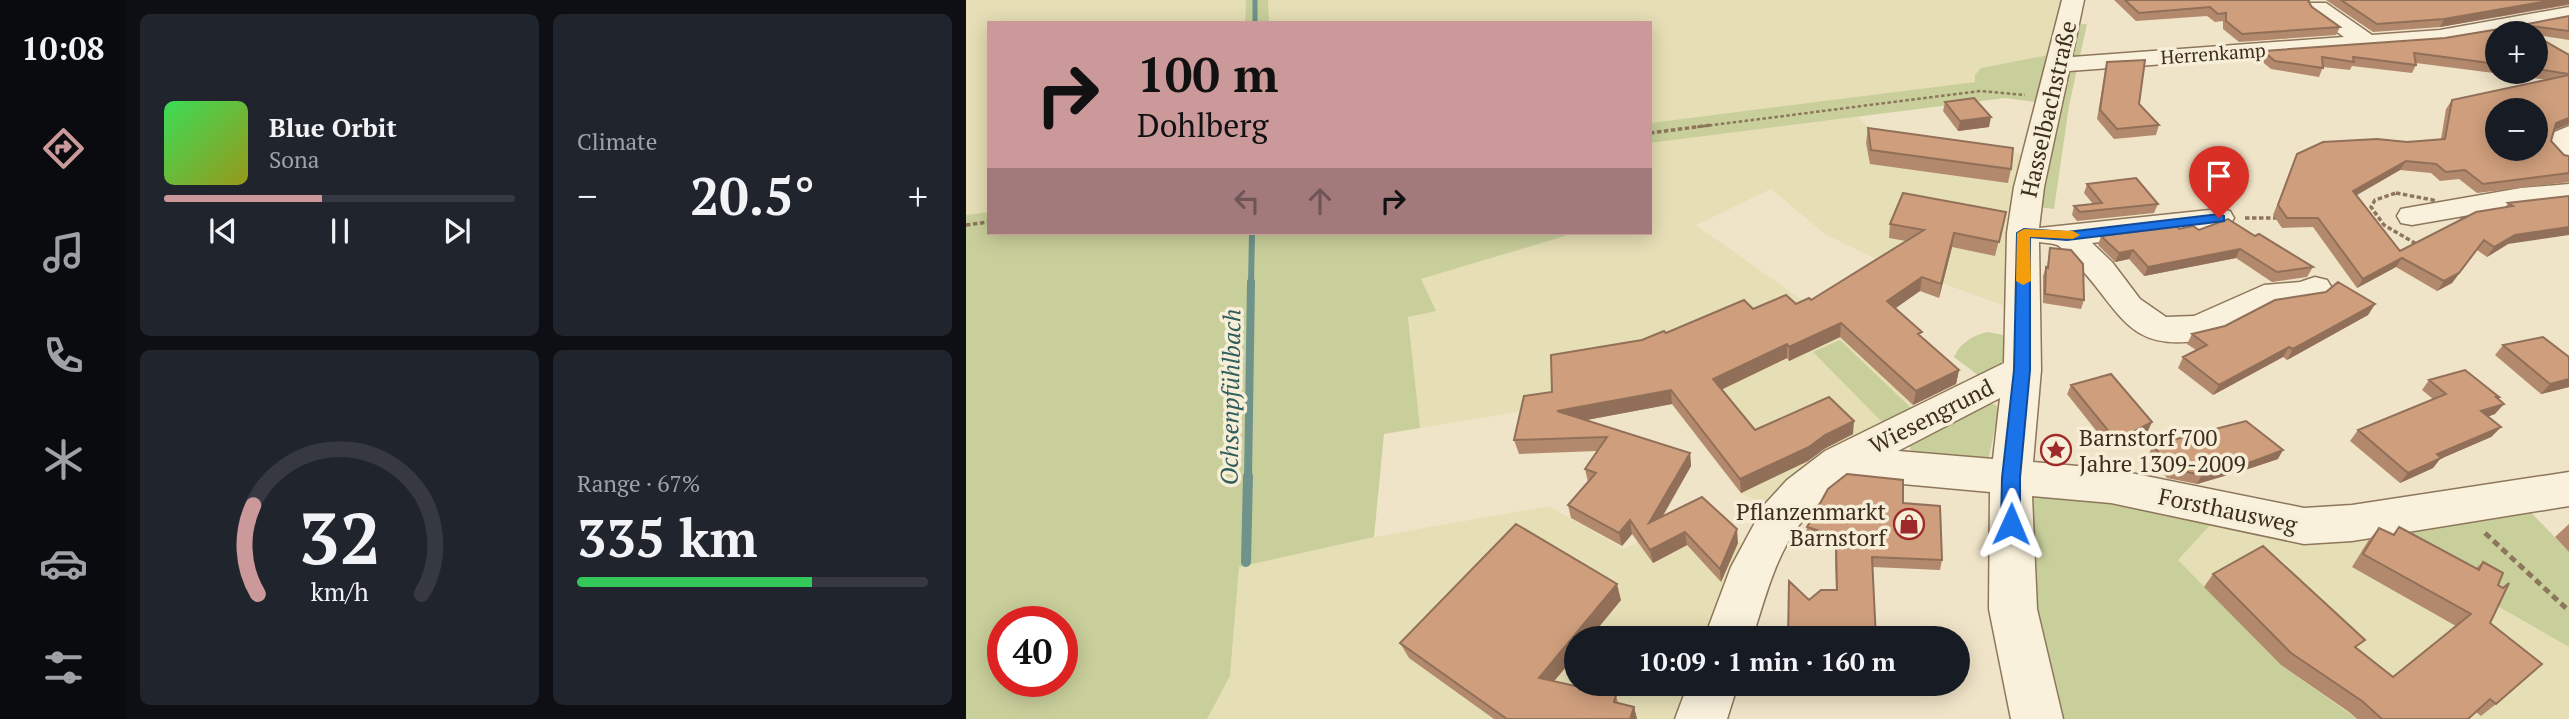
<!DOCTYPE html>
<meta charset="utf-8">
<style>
body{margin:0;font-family:"PT Serif",serif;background:#20242c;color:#f1f3f6;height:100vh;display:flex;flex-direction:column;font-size:26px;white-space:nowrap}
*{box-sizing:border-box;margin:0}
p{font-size:23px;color:#9ea1a6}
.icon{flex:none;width:38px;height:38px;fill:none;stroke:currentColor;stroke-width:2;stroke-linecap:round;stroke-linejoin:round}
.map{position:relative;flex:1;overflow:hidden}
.drawer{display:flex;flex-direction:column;gap:14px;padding:14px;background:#0d0f14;width:840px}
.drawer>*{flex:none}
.hud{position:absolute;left:21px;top:21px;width:665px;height:214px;border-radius:0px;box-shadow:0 4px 18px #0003;background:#cc999b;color:#111;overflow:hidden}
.controls{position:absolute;left:1519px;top:21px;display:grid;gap:14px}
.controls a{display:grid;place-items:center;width:63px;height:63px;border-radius:50%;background:#171b24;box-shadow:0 4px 18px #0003;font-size:35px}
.speed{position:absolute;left:21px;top:606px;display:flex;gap:14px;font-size:35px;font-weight:700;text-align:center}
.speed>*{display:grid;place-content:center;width:91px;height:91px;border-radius:50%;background:#171b24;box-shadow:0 4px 18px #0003;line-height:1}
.speed .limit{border:10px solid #d22;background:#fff;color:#111}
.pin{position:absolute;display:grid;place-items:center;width:60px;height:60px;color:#fff;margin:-72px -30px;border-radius:50% 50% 50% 0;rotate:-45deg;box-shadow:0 0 7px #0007}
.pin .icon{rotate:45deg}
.me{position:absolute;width:77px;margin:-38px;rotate:1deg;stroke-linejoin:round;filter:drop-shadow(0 0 5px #0008)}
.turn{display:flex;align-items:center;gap:24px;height:147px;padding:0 35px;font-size:32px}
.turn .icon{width:91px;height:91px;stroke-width:2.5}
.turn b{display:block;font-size:49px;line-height:60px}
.lanes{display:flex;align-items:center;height:66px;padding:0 35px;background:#0003;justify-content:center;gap:35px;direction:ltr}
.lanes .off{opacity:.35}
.big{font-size:52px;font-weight:700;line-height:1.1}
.drawer .tile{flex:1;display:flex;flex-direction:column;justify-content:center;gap:10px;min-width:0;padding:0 24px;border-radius:10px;background:#20242c}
.drawer .dial{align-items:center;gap:0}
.dial svg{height:182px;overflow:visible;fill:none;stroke:#363941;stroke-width:7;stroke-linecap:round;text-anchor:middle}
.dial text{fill:#f1f3f6;stroke:none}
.song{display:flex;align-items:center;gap:21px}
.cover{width:84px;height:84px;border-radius:10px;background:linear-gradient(135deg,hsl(130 70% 55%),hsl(60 70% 35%))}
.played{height:7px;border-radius:4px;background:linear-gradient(90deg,#cc999b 45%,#363941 45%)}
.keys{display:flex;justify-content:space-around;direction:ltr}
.heat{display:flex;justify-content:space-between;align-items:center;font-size:38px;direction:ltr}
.charge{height:10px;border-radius:5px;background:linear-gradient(90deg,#34c759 67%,#363941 0)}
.drawer .tiles{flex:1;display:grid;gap:14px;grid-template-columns:repeat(2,1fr)}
.trip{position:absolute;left:598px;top:626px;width:406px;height:70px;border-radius:35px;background:#171b24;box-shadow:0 4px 18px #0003;font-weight:700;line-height:70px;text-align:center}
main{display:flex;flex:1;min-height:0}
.menu{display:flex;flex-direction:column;width:126px;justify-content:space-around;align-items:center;background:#090b0e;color:#9ea1a6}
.menu .icon{width:49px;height:49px}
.menu .active{color:#cc999b}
.menu b{font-size:32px;color:#f1f3f6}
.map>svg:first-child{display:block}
.farmland{fill:#e6deb5}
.green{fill:#c9cf9b;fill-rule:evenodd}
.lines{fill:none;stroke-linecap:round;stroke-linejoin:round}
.stream-far3{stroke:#6f938a;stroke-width:5}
.stream-far2{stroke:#6f938a;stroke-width:6}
.stream-far1{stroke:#6f938a;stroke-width:8}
.stream{stroke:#6f938a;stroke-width:10}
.minor-casing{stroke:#8d765c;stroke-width:3}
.path-far2{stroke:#8d765c;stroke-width:2.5;stroke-dasharray:3.5 2.5;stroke-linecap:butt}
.path-far1{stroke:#8d765c;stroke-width:3.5;stroke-dasharray:4.5 2.5;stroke-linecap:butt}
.path{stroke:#8d765c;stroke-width:5;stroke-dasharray:7 4.5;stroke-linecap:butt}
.minor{fill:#faf1dc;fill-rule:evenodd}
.wall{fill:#b2896c}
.shaded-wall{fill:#916f58}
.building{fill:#cf9f7d;stroke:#916f58;stroke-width:2;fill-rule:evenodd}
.route{fill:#1a73e8;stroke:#114b97;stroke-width:2}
.slow{fill:#f59e0b}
.labels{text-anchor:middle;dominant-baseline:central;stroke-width:7;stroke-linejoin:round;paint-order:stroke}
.far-street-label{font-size:19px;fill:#3d2e20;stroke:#f7eed8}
.street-label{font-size:23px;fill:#3d2e20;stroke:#f7eed8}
.poi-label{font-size:23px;fill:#3d2e20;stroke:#f7eed8;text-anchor:start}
.water-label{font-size:24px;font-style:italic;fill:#2f5d5a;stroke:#f7eed8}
</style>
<main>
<nav class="menu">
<b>10:08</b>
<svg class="icon active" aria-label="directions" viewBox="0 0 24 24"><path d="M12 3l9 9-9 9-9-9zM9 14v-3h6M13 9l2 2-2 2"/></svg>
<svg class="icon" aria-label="music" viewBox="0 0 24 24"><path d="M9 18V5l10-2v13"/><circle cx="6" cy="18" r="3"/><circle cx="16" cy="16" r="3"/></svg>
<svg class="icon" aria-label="phone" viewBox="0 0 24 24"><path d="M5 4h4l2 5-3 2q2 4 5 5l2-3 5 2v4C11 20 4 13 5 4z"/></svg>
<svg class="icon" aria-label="climate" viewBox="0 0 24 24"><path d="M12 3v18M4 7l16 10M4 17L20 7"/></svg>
<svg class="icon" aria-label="car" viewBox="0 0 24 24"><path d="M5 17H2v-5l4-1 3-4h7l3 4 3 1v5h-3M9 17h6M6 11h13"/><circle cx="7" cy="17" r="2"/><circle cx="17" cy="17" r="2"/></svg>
<svg class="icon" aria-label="filters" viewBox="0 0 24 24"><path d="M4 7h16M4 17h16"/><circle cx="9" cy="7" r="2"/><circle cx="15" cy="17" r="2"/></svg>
</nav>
<section class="drawer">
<div class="tiles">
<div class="tile">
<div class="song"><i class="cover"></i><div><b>Blue Orbit</b><p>Sona</p></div></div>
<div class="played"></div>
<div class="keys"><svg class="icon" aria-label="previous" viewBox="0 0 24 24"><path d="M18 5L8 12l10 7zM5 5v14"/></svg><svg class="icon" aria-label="pause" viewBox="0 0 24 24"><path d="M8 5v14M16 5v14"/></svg><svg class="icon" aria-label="next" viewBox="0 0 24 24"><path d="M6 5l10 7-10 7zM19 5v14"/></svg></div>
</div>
<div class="tile"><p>Climate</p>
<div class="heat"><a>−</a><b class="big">20.5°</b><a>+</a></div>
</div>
<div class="tile dial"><svg viewBox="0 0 100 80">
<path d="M14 69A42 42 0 1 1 86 69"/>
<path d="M14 69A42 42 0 0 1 12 30" stroke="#cc999b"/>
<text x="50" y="56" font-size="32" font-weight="700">32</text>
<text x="50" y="72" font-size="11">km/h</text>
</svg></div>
<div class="tile"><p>Range · 67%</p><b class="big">335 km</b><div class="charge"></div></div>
</div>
</section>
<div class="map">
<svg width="1603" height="719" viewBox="0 0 1603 719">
<rect width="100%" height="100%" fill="#f0e4c8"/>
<path class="farmland" d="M 0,0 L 280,0 L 279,23 L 23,23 L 23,212 L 0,215 Z
M 302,0 L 1094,0 L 1083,55 L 1016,68 L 1009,82 L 684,123 L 684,23 L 303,23 Z
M 892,117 L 912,137 L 1068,155 L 1055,312 L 908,258 L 859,234 L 805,189 L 730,225 L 836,300 L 959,417 L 818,510 L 775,494 L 694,389 L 454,428 L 442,316 L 470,311 L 455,279 L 609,233 L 684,233 L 684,143 Z
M 583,506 L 658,549 L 738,510 L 773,542 L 795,551 L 760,639 L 611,639 L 611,684 L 745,684 L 734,719 L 241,719 L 264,676 L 273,567 L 408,537 Z
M 1257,511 L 1388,526 L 1603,647 L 1603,719 L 1391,719 L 1315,665 L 1211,560 Z"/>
<path class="green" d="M 280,0 L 302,0 L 303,23 L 279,23 Z
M 1094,0 L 1111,0 L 1108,25 L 1121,24 L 1103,106 L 1088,209 L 1072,207 L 1093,105 L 1039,98 L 684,143 L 684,123 L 1009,82 L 1009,75 L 1015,68 L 1083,55 Z
M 23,212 L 23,233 L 609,233 L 455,279 L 470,311 L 442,317 L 454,428 L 418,434 L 408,537 L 273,567 L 264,676 L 241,719 L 0,719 L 0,215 ZM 96,621 L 96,681 L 37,681 L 37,621 Z
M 1022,332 L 1037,335 L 1039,363 L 1013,376 L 988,357 C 994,343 1007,335 1022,332 Z
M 874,340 L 946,409 L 918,424 L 847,352 Z
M 1020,402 L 1030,405 L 1033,409 L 1021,466 L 952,461 L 945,452 L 943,443 Z
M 1050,482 L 1257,511 L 1212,560 L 1315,665 L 1391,719 L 1074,719 Z
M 1554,501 L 1603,552 L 1603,647 L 1526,603 L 1406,522 Z"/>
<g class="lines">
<path class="stream-far3" d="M 289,0 L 289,23"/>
<path class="stream-far2" d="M 285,284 L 286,233"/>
<path class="stream-far1" d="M 282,478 L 285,282"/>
<path class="stream" d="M 280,562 L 282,476"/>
<g class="minor-casing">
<path id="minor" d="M 1096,0 L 1118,0 L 1106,57 L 1378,37 L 1344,13 L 1341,8 L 1344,3 L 1360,3 L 1406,35 L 1474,30 L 1603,7 L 1603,21 L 1474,44 L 1103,71 L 1078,187 L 1073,228 L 1253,209 L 1264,211 L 1268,218 L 1264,225 L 1253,227 L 1126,243 L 1146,262 L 1174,299 L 1200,317 L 1228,316 L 1298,285 L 1334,282 L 1349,277 L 1361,280 L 1366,288 C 1351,312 1325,299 1303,308 C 1280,316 1260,335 1235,340 C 1161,353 1154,309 1112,266 C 1106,260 1100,251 1093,246 C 1089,243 1079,243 1073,242 L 1075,370 L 1067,462 L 1145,469 L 1338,508 L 1386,505 L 1603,472 L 1603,506 L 1386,541 L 1338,544 L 1145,503 L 1066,496 L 1071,609 L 1097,719 L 1045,719 L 1023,609 L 1024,492 L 882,479 C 863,494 845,508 831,528 C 808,560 798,602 786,639 L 738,639 L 765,567 L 799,504 L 821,480 L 859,451 L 1038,363 L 1041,233 L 1048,187 ZM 1034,398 L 1027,459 L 932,451 Z
M 1603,126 L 1603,164 L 1593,162 L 1581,148 L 1586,133 Z
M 1603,184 L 1603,202 L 1555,206 L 1446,225 L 1435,223 L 1431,216 L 1435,209 L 1446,207 L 1555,188 Z
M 722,684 L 772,684 L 761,719 L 709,719 Z"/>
</g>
<path class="path-far2" d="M 731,127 L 1014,91 L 1059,95"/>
<path class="path-far1" d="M 684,133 L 745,125
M 1430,193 L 1467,200 L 1500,220 L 1452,245 L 1418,225 L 1405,207 L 1409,200 Z
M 1279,218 L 1312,218
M 0,225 L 23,222"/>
<path class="path" d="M 1519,533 L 1603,611"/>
<use href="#minor" class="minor"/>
</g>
<path class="wall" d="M 1148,0 L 1603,0 L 1603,5 L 1474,27 L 1407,32 L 1360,0 L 1344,0 L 1343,2 L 1346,7 L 1374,27 L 1370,35 L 1273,42 L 1257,29 L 1257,21 L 1249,22 L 1241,16 L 1170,21 Z
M 1603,16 L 1603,40 L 1570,35 L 1570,33 L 1531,33 L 1531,72 L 1570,72 L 1570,36 L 1603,55 L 1603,124 L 1588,130 L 1585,141 L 1598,155 L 1603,156 L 1603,182 L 1511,193 L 1493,179 L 1474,181 L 1465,173 L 1434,170 L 1391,195 L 1434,251 L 1539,208 L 1542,203 L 1603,196 L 1542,244 L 1521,257 L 1511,250 L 1486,283 L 1471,291 L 1430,267 L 1391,288 L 1347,227 L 1316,228 L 1307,215 L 1331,154 L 1475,139 L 1480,109 L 1486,100 L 1581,80 L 1450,63 L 1450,65 L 1446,73 L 1386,66 L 1384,70 L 1357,67 L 1353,77 L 1305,69 L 1294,60 L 1297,51 L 1479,38 L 1554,27 L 1556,25 Z
M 1141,62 L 1173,104 L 1193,125 L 1190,135 L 1148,139 L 1131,119 L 1139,71 Z
M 979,102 L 1023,127 L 992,131 L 977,111 Z
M 902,128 L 1045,169 L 1042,183 L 904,164 L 900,143 Z
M 1121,184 L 1192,204 L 1188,213 L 1111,221 L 1106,215 L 1108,206 L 1127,204 L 1118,193 Z
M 1040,212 L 1029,256 L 986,247 L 973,298 L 954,291 L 929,308 L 956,337 L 993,370 L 990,384 L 947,405 L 874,337 L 823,361 L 821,358 L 755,390 L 789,430 L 887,434 L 858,449 L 842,461 L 775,493 L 706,404 L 620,420 L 724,453 L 725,466 L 697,516 L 772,543 L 755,582 L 721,545 L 687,563 L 666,534 L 656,546 L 605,518 L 602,505 L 622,482 L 619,469 L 631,451 L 553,454 L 548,440 L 586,392 L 676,340 L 787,309 L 830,304 L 845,300 L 940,241 L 923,238 L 924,224 Z
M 1213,229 L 1289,236 L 1347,267 L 1341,277 L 1306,282 L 1270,258 L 1178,276 L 1163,259 L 1149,262 L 1132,245 L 1135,236 Z
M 1084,248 L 1118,300 L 1115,309 L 1077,303 L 1077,276 L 1080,267 L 1081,267 Z
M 1409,304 L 1402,315 L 1321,360 L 1317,357 L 1247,395 L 1212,368 L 1217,357 L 1230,350 L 1221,344 L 1226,334 Z
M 1537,345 L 1603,387 L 1575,394 L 1529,355 Z
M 1463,380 L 1531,398 L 1529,414 L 1521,417 L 1535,427 L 1525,437 L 1474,459 L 1467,468 L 1434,483 L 1384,441 L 1392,430 L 1467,399 L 1456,390 Z
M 1105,385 L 1182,431 L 1150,449 L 1144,442 L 1140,443 L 1101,394 Z
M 1187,445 L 1312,459 L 1282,469 L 1231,484 L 1201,478 L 1183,454 Z
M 937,503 L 976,560 L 974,570 L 907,567 L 910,639 L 843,600 L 870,590 L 869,555 L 870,546 L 840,537 L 841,527 Z
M 1603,524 L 1603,552 L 1589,537 Z
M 1433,527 L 1510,568 L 1517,562 L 1532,585 L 1524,623 L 1530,704 L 1515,716 L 1510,712 L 1502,719 L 1391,719 L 1383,712 L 1315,665 L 1238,587 L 1247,574 L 1391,648 L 1427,677 L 1490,626 L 1386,567 L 1402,541 L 1413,528 L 1426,535 Z
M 655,600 L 623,639 L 611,639 L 588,681 L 650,695 L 652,703 L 668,707 L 671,719 L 528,719 L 443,658 L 434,643 Z
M 821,684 L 893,686 L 891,695 L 821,693 Z"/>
<path class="shaded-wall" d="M 1587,0 L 1603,0 L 1603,4 L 1474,27 L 1478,19 Z
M 1025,117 L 1023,127 L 992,131 L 994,121 Z
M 1603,118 L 1603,124 L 1584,132 L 1590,123 Z
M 1440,161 L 1434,170 L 1382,200 L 1387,191 Z
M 1603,227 L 1603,235 L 1542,244 L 1521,257 L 1528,247 L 1549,235 Z
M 988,233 L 986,247 L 973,298 L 975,284 Z
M 1518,240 L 1486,283 L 1471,291 L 1478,281 Z
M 1274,249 L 1270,258 L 1178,276 L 1182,267 Z
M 1167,250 L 1163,259 L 1149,262 L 1153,253 Z
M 1436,258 L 1430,267 L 1391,288 L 1397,279 Z
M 956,277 L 954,291 L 920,315 L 921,301 Z
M 1409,304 L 1402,315 L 1321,360 L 1327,349 Z
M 875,323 L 874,337 L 823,361 L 823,347 Z
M 821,344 L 821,358 L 748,393 L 747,379 Z
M 1323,347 L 1317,357 L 1247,395 L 1253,385 Z
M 993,370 L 990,384 L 947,405 L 950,391 Z
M 1603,379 L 1603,387 L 1575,394 L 1584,384 Z
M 705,390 L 706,404 L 594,425 L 591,411 Z
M 1538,404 L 1529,414 L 1506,422 L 1515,411 Z
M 888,421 L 887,434 L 858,449 L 842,461 L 775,493 L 774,479 Z
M 1186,422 L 1182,431 L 1150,449 L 1154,439 Z
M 1535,427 L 1525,437 L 1474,459 L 1467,468 L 1434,483 L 1442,473 L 1471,454 Z
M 1148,432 L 1144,442 L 1140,443 L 1144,433 Z
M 1317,450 L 1312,459 L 1282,469 L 1231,484 L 1236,475 Z
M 724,453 L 725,466 L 685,536 L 683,523 Z
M 664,520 L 666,534 L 656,546 L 653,533 Z
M 771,529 L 772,543 L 755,582 L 754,569 Z
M 719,532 L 721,545 L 687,563 L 684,550 Z
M 651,584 L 655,600 L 623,639 L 611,639 L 611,654 L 579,692 L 573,678 Z
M 668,707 L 671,719 L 664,719 Z"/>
<path class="building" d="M 1159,0 L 1343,0 L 1342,1 L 1346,7 L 1374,27 L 1276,34 L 1260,21 L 1260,13 L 1252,14 L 1244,7 L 1173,13 Z
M 1375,0 L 1587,0 L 1478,19 L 1411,24 Z
M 1603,16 L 1603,26 L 1602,25 L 1603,26 L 1603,31 L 1556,25 Z
M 1551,26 L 1564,33 L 1531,33 L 1531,64 L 1448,53 L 1450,65 L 1387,57 L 1388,62 L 1356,57 L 1357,68 L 1309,61 L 1297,51 L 1479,38 Z
M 1570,36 L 1603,55 L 1603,74 L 1570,69 Z
M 1179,60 L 1173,104 L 1193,125 L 1151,129 L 1134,110 L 1141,62 Z
M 1603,75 L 1603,118 L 1590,123 L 1585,141 L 1598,155 L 1603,156 L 1603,173 L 1517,184 L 1499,170 L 1480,172 L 1470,164 L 1440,161 L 1387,191 L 1434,251 L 1510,212 L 1547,206 L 1542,203 L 1603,196 L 1603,227 L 1549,235 L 1528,247 L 1518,240 L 1493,273 L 1478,281 L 1436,258 L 1397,279 L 1352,218 L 1321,218 L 1312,205 L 1331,154 L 1357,142 L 1411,139 L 1441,142 L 1479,139 L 1486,100 ZM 1531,110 L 1570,110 L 1570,149 L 1531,149 Z
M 1008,98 L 1025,117 L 994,121 L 979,102 Z
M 902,128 L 1047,148 L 1045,169 L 905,150 Z
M 1170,178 L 1192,204 L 1114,212 L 1108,206 L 1136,203 L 1121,184 Z
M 937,193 L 1040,212 L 1033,242 L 988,233 L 975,284 L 956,277 L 921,301 L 956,332 L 952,334 L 993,370 L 950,391 L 875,323 L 823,347 L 821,344 L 747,379 L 789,430 L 863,397 L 888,421 L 859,435 L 843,447 L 774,479 L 705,390 L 591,411 L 724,453 L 683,523 L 736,497 L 771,529 L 754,569 L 719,532 L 684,550 L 664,520 L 653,533 L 602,505 L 630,473 L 619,469 L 641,437 L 548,440 L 558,396 L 586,392 L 585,355 L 676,340 L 698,331 L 700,333 L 778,300 L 787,309 L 820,295 L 830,304 L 843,298 L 845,300 L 958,230 L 924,224 Z
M 1262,219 L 1289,236 L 1293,234 L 1347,267 L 1311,272 L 1274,249 L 1182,267 L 1167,250 L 1153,253 L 1135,236 L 1211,226 L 1213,229 L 1227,226 L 1233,230 Z
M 1084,248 L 1105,250 L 1117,264 L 1118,300 L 1079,294 L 1080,267 L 1082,268 Z
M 1372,282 L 1409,304 L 1327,349 L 1323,347 L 1253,385 L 1217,357 L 1241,345 L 1226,334 L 1259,326 L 1309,300 L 1360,292 Z
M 1577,337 L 1603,357 L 1603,379 L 1584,384 L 1537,345 Z
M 1499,370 L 1533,397 L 1530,397 L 1538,404 L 1515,411 L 1535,427 L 1471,454 L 1475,458 L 1442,473 L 1392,430 L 1480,394 L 1463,380 Z
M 1145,374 L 1186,422 L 1154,439 L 1148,432 L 1144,433 L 1105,385 Z
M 1280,421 L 1317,450 L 1288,461 L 1236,475 L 1206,469 L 1187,445 Z
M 881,474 L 937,480 L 937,503 L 974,506 L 976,560 L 906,557 L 910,639 L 822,639 L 823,581 L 843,600 L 855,590 L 871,590 L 870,545 L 873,537 L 841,527 L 862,489 Z
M 550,524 L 651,584 L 573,678 L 650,695 L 648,702 L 668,707 L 664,719 L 541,719 L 434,643 Z
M 1433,527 L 1513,570 L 1517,562 L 1537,573 L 1532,585 L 1537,588 L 1543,583 L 1524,623 L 1576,664 L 1530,704 L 1524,699 L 1502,719 L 1416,719 L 1396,701 L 1325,653 L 1247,574 L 1297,546 L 1399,640 L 1389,647 L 1427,677 L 1505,614 L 1397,554 L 1413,528 L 1428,535 Z
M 830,684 L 893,684 L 893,686 Z"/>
<path class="route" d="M 1253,214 L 1258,216 L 1258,221 L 1101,240 L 1064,237 L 1064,370 L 1054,478 L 1054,524 L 1051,530 L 1045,532 L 1038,530 L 1035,524 L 1036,478 L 1048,370 L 1051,233 L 1058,229 L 1101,232 Z"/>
<path class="slow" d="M 1058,229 L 1107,231 L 1114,235 L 1107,239 L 1064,237 L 1065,281 L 1057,285 L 1050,281 L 1051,233 Z"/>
<defs>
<g id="sight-ring" transform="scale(1.575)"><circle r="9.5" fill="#f7eed8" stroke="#9e2a2b" stroke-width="1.5"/><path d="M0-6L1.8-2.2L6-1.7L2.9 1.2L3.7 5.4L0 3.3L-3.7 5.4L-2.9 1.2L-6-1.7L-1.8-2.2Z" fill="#9e2a2b"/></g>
<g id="shop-ring" transform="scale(1.575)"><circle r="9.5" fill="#f7eed8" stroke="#9e2a2b" stroke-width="1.5"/><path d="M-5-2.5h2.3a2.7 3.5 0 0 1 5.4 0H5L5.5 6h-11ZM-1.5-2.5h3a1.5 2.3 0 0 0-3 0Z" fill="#9e2a2b"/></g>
</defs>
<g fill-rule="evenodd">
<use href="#sight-ring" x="1090" y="450"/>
<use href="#shop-ring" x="943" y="524"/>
</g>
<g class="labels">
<g class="far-street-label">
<text transform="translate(1247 53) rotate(-4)">Herrenkamp</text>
</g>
<g class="street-label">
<text transform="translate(1082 109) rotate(-77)">Hasselbachstraße</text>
<text transform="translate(965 416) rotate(-27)">Wiesengrund</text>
<text transform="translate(1262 510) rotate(12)">Forsthausweg</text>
</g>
<g class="poi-label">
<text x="1113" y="437">Barnstorf 700<tspan x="1113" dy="26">Jahre 1309-2009</tspan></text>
<text x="920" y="511" text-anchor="end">Pflanzenmarkt<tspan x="920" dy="26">Barnstorf</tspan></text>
</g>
<g class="water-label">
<text transform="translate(264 397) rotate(-89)">Ochsenpfühlbach</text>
</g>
</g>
</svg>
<div class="controls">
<a>+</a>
<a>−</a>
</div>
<div class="speed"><div class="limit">40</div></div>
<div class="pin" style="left:1253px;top:218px;background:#d93025"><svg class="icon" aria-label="arrive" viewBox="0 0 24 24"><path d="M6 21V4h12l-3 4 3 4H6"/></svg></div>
<svg class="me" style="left:1045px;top:524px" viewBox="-20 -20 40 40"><path d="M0-17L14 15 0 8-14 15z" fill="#1a73e8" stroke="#fff" stroke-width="4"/></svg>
<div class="trip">10:09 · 1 min · 160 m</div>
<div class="hud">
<div class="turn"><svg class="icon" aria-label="right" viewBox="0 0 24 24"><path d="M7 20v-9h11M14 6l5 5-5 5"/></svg><div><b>100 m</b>Dohlberg</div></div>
<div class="lanes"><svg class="icon off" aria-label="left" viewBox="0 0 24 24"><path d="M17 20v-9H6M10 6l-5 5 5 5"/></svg><svg class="icon off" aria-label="ahead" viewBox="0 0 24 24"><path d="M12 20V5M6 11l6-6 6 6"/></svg><svg class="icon" aria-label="right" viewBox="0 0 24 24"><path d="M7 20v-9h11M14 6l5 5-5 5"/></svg></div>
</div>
</div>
</main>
